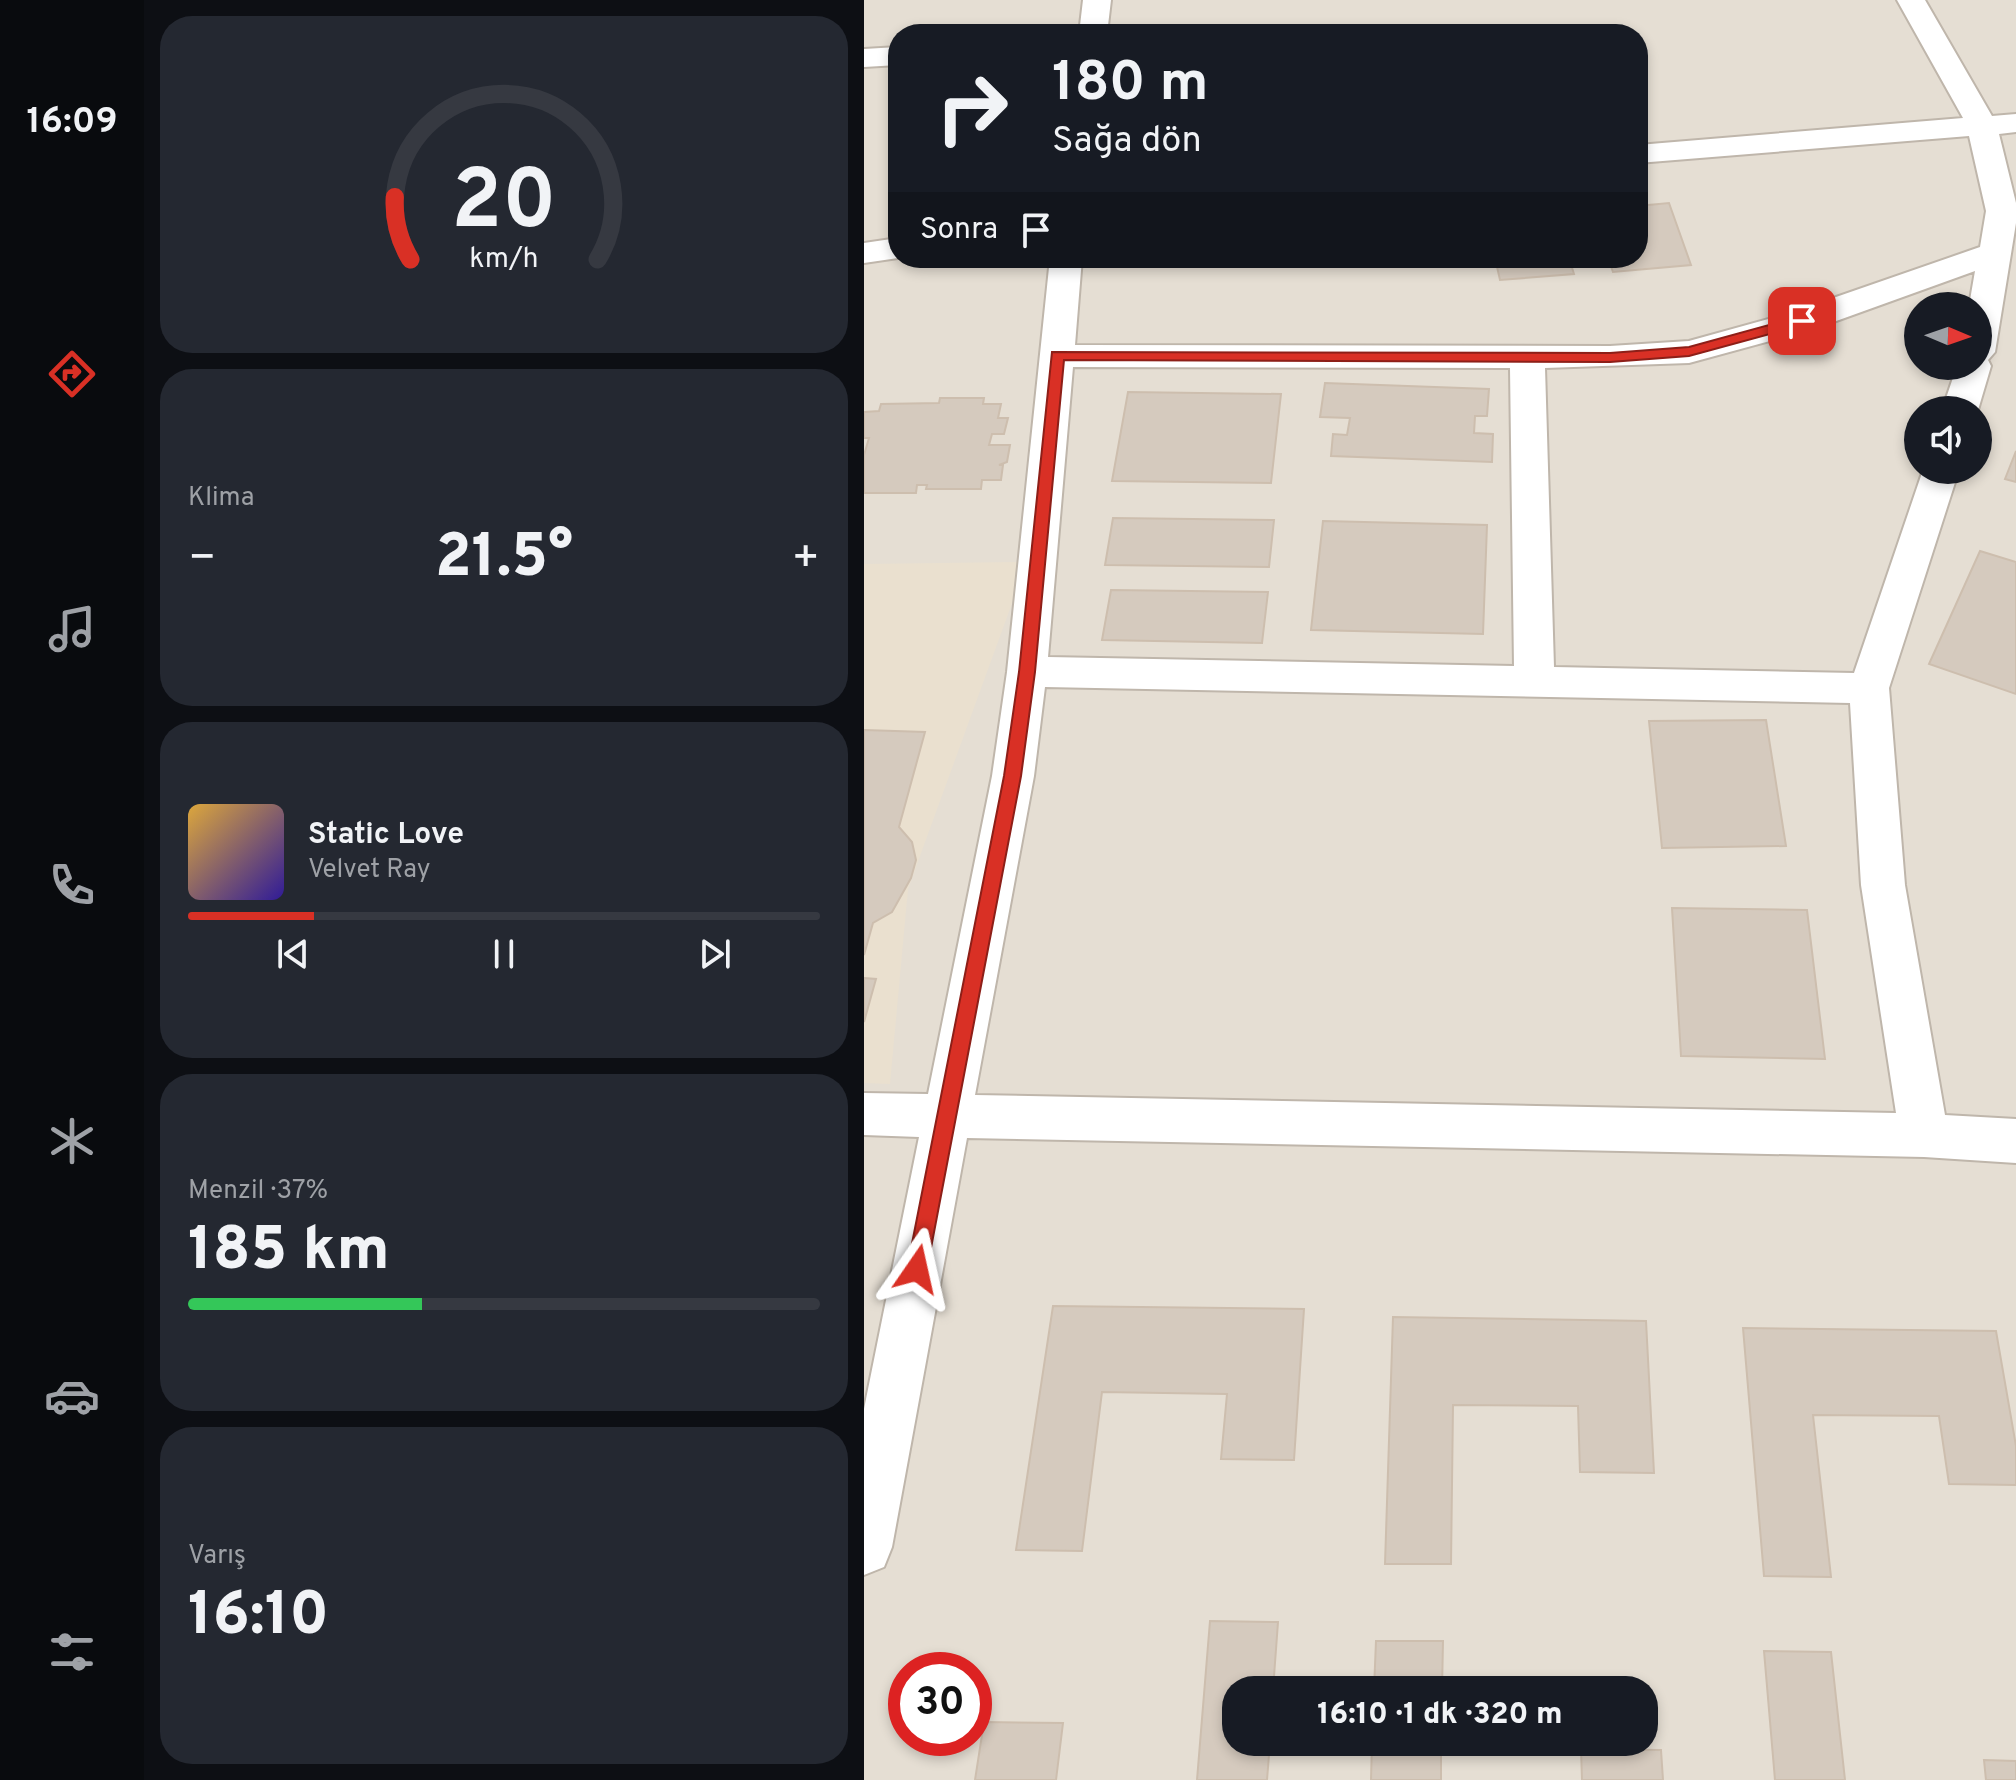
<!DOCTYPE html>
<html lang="tr">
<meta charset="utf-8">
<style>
body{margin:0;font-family:Overpass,sans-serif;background:#242831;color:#f1f3f6;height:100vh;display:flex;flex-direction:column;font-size:30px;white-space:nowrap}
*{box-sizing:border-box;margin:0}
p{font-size:26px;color:#9ea1a6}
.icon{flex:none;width:44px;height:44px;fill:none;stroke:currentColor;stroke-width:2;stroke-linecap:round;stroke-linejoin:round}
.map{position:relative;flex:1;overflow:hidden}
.side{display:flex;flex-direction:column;gap:16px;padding:16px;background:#0d0f14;width:720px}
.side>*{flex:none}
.guide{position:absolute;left:24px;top:24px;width:760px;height:244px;border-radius:32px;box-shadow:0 4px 12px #0003;background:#171b24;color:#f1f3f6;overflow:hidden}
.needle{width:52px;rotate:92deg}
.controls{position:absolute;left:1040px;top:292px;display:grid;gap:16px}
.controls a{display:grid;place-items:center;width:88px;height:88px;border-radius:50%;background:#171b24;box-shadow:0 4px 12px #0003;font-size:40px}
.speed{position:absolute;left:24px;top:1652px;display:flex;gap:16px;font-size:40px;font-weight:700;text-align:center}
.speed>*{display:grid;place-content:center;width:104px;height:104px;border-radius:50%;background:#171b24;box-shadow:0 4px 12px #0003;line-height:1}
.speed .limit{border:12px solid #d22;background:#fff;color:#111}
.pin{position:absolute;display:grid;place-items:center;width:68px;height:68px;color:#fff;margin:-34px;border-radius:16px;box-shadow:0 4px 12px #0006}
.me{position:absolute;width:88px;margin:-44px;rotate:11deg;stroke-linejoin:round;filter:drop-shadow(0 0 6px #0008)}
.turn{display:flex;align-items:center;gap:28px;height:168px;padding:0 32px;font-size:36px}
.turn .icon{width:104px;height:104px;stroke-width:2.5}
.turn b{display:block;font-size:56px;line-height:68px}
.then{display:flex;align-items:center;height:76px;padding:0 32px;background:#0003;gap:16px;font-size:30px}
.big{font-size:60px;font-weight:800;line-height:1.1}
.side .tile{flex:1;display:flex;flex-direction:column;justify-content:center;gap:12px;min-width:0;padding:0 28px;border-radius:32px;background:#242831}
.side .dial{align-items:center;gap:0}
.dial svg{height:208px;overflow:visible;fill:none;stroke:#363941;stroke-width:7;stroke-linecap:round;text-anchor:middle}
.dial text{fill:#f1f3f6;stroke:none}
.song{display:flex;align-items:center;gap:24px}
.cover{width:96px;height:96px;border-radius:12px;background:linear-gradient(135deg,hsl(40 70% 55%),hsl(250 70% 35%))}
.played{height:8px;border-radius:4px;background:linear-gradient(90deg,#d93025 20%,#363941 20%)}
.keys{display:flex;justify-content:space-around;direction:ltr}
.heat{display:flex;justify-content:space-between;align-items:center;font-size:44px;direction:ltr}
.charge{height:12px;border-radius:6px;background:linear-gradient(90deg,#34c759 37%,#363941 0)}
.trip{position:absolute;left:358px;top:1676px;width:436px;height:80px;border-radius:32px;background:#171b24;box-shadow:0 4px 12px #0003;font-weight:800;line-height:80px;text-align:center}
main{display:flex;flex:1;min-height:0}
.menu{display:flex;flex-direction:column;width:144px;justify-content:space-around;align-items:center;background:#090b0e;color:#9ea1a6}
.menu .icon{width:56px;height:56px}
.menu .selected{color:#d93025}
.menu b{font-size:36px;color:#f1f3f6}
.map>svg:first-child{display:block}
.residential{fill:#e5ded3;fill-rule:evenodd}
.education{fill:#eae0cf}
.building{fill:#d5cabe;stroke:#cdbeae;stroke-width:2}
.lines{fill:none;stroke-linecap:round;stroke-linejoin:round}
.minor-casing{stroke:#bfb6ab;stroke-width:4}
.minor{fill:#fff;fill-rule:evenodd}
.route{fill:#d93025;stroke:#8d1f18;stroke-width:2}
</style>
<main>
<nav class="menu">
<b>16:09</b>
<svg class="icon selected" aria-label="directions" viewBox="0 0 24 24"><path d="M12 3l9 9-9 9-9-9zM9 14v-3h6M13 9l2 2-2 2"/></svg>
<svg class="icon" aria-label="music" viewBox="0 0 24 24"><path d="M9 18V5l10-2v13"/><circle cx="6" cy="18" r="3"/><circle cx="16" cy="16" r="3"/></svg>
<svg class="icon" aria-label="phone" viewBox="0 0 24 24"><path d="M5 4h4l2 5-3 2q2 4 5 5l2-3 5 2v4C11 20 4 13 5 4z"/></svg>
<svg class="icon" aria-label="climate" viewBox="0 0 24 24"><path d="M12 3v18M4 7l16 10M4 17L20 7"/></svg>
<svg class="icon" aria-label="car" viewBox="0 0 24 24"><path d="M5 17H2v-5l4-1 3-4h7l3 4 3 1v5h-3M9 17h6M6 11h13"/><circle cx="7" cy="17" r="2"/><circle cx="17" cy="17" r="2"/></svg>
<svg class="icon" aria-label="filters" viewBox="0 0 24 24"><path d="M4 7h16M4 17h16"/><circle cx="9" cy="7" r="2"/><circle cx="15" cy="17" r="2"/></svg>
</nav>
<section class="side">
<div class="tile dial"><svg viewBox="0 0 100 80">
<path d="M14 69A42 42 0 1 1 86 69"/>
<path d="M14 69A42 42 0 0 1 8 45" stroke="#d93025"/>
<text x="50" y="56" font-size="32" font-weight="700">20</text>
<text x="50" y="72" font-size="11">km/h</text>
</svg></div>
<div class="tile"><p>Klima</p>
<div class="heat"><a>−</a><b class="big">21.5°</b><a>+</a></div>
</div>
<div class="tile">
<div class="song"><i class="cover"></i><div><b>Static Love</b><p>Velvet Ray</p></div></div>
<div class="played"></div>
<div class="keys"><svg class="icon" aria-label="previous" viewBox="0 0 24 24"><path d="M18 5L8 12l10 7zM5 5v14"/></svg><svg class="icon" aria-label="pause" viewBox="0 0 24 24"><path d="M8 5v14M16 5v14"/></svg><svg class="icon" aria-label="next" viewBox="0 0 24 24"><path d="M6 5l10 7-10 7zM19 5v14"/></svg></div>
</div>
<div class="tile"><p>Menzil · 37%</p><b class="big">185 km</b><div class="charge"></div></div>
<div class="tile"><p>Varış</p><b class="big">16:10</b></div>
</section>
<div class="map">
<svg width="1152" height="1780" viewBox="0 0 1152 1780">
<rect width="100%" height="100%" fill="#f1ece5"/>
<path class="residential" d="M 0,0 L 1152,0 L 1152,1780 L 0,1780 ZM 34,34 L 774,34 L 774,258 L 34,258 ZM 1054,306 L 1114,306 L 1114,366 L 1054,366 ZM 1054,410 L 1114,410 L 1114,470 L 1054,470 ZM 42,1670 L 110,1670 L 110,1738 L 42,1738 ZM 372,1690 L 780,1690 L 780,1742 L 372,1742 Z"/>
<path class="education" d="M 163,562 L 44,889 L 26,1084 L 0,1083 L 0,564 Z"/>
<path class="building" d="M 805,203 L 827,265 L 749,272 L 744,258 L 774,258 L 774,206 Z
M 631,258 L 705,258 L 710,274 L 636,280 Z
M 461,383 L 625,389 L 623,416 L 611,416 L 610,433 L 629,434 L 628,462 L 467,456 L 469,434 L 483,435 L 486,418 L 456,417 Z
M 264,392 L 417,394 L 407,483 L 248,481 Z
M 76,398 L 120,398 L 119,404 L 137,404 L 134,418 L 144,418 L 140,434 L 128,434 L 125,445 L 146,445 L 143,462 L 135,465 L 139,465 L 137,480 L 118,480 L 117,489 L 62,489 L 63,485 L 53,485 L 52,493 L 0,493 L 0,455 L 5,438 L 0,438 L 0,412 L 15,411 L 17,404 L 75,403 Z
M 1152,451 L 1152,482 L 1141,479 Z
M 249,518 L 410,520 L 405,567 L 241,565 Z
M 459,521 L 623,525 L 619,634 L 447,630 Z
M 1116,551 L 1152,562 L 1152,694 L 1065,664 Z
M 247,590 L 404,592 L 398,643 L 238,640 Z
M 902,720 L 922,846 L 798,848 L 785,721 Z
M 0,730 L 61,732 L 35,827 L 48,842 L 52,860 L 47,878 L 28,912 L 9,923 L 0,955 Z
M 808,908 L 943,910 L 961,1059 L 817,1056 Z
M 0,978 L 12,979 L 0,1022 Z
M 189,1306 L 440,1309 L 430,1460 L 357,1459 L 363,1394 L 238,1392 L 218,1551 L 152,1550 Z
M 529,1317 L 782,1321 L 790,1473 L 716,1472 L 714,1406 L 589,1405 L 587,1564 L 521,1564 Z
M 879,1328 L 1132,1331 L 1152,1446 L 1152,1485 L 1085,1484 L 1075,1416 L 949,1415 L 967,1577 L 900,1576 Z
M 346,1621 L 414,1622 L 409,1690 L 372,1690 L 372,1742 L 406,1742 L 403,1780 L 333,1780 Z
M 512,1641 L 579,1641 L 578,1690 L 510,1690 Z
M 900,1651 L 967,1652 L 981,1780 L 911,1780 Z
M 120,1722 L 199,1723 L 192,1780 L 111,1780 Z
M 508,1742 L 577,1742 L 577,1780 L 507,1780 Z
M 717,1749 L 797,1750 L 799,1780 L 718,1780 Z
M 1120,1760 L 1152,1761 L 1152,1780 L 1122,1780 Z"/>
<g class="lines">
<g class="minor-casing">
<path id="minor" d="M 219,0 L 247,0 L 243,34 L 215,34 Z
M 1033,0 L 1061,0 L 1128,116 L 1152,114 L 1152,132 L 1135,134 L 1152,203 L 1152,223 L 1131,352 L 1124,360 L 1127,366 L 1114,410 L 1078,410 L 1093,366 L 1114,366 L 1114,306 L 1105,306 L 1111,271 L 950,329 L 825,363 L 681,368 L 690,667 L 990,673 L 1059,470 L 1095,470 L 1025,688 L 1041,885 L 1081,1115 L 1152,1119 L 1152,1163 L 1060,1157 L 103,1138 L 28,1547 L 20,1567 L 0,1575 L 0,1409 L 55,1137 L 0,1135 L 0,1093 L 64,1094 L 128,776 L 143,672 L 186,258 L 218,258 L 211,345 L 746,346 L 825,341 L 926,313 L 1116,247 L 1122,211 L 1105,136 L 774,163 L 774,145 L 1099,118 ZM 209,367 L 646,368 L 650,666 L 184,657 ZM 181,687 L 986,703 L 997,885 L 1032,1113 L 111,1095 L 170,776 Z
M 34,47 L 34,65 L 0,67 L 0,49 Z
M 34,238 L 34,258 L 0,263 L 0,243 Z"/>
</g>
<use href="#minor" class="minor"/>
</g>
<path class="route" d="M 938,316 L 945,321 L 943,324 L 825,356 L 746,362 L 200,360 L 171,672 L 157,776 L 63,1269 L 60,1276 L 53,1279 L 46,1276 L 43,1269 L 140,776 L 155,672 L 188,352 L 746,353 L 825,347 Z"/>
</svg>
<div class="controls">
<a><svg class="needle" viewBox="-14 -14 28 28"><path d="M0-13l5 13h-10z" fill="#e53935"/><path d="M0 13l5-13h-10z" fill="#9ea1a6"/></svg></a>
<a><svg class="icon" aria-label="sound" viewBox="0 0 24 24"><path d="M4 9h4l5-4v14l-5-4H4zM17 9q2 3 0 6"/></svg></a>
</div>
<div class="speed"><div class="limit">30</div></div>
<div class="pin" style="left:938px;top:321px;background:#d93025"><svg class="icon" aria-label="arrive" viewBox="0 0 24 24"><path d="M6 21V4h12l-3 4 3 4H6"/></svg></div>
<svg class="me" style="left:53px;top:1269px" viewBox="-20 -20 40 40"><path d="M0-17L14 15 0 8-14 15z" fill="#d93025" stroke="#fff" stroke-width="4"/></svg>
<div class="trip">16:10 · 1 dk · 320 m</div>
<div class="guide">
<div class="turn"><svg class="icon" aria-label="right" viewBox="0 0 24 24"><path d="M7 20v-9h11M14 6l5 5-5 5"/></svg><div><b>180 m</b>Sağa dön</div></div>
<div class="then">Sonra<svg class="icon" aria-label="arrive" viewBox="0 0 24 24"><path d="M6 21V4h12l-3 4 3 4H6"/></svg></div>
</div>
</div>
</main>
